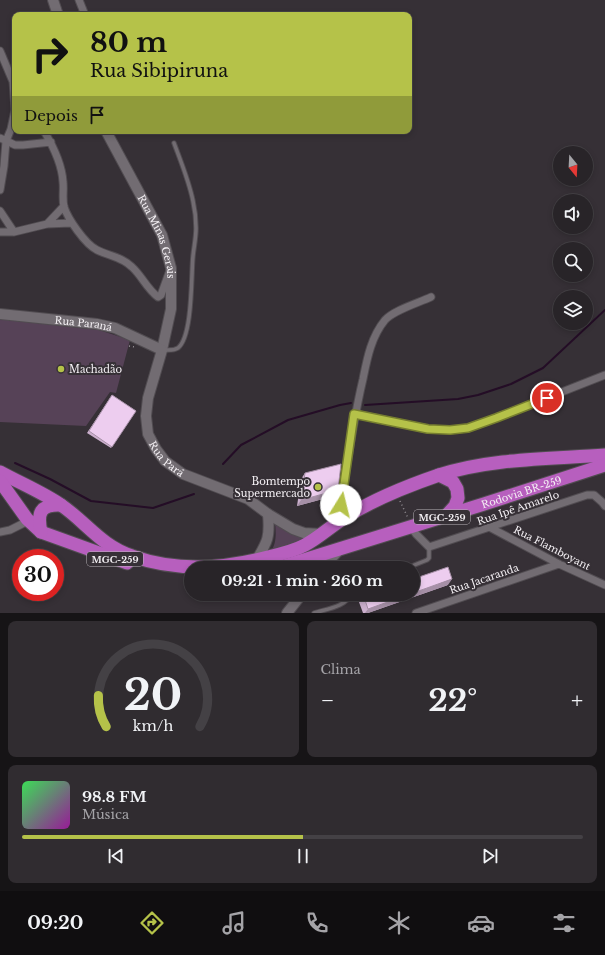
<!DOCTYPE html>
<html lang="pt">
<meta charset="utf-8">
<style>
body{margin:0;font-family:"Libre Baskerville",serif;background:#302c30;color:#f1f3f6;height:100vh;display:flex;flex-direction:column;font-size:15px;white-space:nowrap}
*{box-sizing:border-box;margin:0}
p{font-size:13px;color:#a5a4a8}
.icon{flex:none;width:22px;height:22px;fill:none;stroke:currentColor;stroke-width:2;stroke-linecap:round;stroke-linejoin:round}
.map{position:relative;height:613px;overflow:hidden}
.side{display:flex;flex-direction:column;gap:8px;padding:8px;background:#161416;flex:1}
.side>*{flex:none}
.top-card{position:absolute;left:12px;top:12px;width:400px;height:122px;border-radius:8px;box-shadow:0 2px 6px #0003,0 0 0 1px #444145;background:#b5c249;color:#111;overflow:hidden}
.needle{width:26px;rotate:162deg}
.controls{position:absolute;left:553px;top:146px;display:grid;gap:8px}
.controls a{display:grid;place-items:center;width:40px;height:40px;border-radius:50%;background:#282428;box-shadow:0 2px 6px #0003,0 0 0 1px #444145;font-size:20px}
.speed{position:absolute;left:12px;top:549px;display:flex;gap:8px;font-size:20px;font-weight:700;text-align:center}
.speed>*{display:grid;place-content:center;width:52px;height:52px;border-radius:50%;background:#282428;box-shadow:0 2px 6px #0003,0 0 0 1px #444145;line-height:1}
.speed .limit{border:6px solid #d22;background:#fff;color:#111}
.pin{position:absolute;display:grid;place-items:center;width:34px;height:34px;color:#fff;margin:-17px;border:2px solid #fff;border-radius:50%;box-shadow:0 1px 4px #0007}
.me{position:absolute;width:44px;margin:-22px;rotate:9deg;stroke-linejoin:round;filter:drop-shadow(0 0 3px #0008)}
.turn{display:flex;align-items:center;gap:14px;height:84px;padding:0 12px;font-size:18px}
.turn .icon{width:52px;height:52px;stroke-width:2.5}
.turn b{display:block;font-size:28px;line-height:34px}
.then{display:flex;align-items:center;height:38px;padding:0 12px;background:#0003;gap:8px;font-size:15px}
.big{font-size:30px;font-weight:800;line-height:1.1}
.side .widget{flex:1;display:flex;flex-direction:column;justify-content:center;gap:6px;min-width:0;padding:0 14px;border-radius:8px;background:#302c30}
.side .dial{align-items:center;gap:0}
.dial svg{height:104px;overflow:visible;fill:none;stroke:#444145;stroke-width:7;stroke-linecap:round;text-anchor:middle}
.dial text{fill:#f1f3f6;stroke:none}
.song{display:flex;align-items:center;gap:12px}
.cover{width:48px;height:48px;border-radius:6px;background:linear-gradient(135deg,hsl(130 70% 55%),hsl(300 70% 35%))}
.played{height:4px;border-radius:2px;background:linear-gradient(90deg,#b5c249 50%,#444145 50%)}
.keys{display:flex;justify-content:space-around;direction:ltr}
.heat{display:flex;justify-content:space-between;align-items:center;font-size:22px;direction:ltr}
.side .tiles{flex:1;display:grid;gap:8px;grid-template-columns:1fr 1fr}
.widget:last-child{grid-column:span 2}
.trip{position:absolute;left:184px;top:561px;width:236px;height:40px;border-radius:20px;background:#282428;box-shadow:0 2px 6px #0003,0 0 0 1px #444145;font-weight:800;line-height:40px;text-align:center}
.tabs{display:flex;height:64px;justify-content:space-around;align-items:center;background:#100e10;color:#a5a4a8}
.tabs .icon{width:28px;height:28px}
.tabs .current{color:#b5c249}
.tabs b{font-size:18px;color:#f1f3f6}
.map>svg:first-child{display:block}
.green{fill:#564257}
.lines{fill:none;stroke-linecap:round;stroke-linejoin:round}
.stream{stroke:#240d26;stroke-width:2}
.lane-casing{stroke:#514c51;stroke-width:5.5}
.street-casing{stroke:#514c51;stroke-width:9}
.secondary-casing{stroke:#514c51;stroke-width:12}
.highway-casing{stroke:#514c51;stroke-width:15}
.path{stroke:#969196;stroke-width:1.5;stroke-dasharray:1 3;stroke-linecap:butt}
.lane{stroke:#726c72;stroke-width:3.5}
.street{stroke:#726c72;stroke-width:7}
.secondary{stroke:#726c72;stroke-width:10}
.highway{stroke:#b75fbe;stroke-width:13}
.wall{fill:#ccb0ce}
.shaded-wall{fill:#a690a7}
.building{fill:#edcdef;stroke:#a690a7}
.route-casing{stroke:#767e2f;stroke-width:10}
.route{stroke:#b5c249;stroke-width:7}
.poi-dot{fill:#b5c249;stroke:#363036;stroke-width:1.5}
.labels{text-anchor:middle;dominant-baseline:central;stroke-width:4;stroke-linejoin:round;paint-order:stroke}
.shield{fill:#363036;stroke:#bbb6bb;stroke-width:1}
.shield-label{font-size:9px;font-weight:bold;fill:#f4f0f4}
.street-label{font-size:10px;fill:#f4f0f4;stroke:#363036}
.poi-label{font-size:10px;fill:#f4f0f4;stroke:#363036;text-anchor:start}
</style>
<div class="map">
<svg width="605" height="613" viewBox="0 0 605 613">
<rect width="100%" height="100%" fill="#363036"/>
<path class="green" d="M 0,319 L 99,330 L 130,340 L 116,393 L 110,392 L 86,426 L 0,422 Z
M 275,521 L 305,540 L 270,553 C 277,543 276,534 275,521 Z"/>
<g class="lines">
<path class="stream" d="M 365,405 L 458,399 L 478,395 L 511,384 L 543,368 L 605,310
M 15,463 L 50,479 L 91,501 L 153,508 L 194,494
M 223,464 L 241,445 L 288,420 L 340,405 L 351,403"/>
<g class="lane-casing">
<path id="lane" d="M 163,350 C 169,350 173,351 178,348 C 193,336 191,275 193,256 C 194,246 196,238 196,228 C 196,220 195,210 193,201 C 189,181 181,162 174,143
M 407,568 L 427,560 L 429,558 L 429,547
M 314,613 C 326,609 346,607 351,594"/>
</g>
<g class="street-casing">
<path id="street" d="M 79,0 L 85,15
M 0,51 L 14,84
M 44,131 C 53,146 62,164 63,182 C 64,190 62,199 64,207 C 68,219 85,244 97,250 C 109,256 122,257 132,267 C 142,276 147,289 158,297 L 161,295 L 169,273
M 0,138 L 15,145 L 23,145 L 51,142
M 0,190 L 4,166 L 6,141 L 11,129 L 15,110 L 13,81
M 0,211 L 14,232
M 47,224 L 64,206
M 0,232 L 14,232 L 47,224 L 71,223
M 355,414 L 428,429 L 450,430 L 468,428 L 496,418 L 605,375
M 346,517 L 341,505 C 347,463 353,421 363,379 C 367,359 371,337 385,320 C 394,310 418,303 431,297
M 411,527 L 416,534 L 429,547 L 587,495 L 594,495 L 602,502 L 605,506
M 491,528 L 559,564 L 605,585
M 0,532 L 10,530 L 28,521
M 416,613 L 559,564"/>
</g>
<g class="secondary-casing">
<g id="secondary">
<path d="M 53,0 L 58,15"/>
<path id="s1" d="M 106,131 L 162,235 L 171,268 L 171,309 L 162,350 L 148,398 L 146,416 L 148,434 L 156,449 L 165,461 L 183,474 L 248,499 L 268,514 L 293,529 L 304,533 L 321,534"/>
<path id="s2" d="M 0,314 L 97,324 L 115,328 L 162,350"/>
<path d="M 256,561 C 268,541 270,537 268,514"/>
<path d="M 322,568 L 340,549"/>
<path d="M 287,613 L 302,594"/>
</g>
</g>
<g class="highway-casing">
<g id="highway">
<path d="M 0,472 C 20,483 42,492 61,505 C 86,522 101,546 132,556 C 177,572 223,569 268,557 C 281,554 294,551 305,545 C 320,537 332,525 346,517 C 374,499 407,486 439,475 C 492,458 550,459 605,455"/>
<path d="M 439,475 L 453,482 L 457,489 L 458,498 L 455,506 L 446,516"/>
<path d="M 0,481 L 27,519 L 41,532 L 127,563"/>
<path d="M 41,532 C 37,513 40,504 61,505"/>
<path id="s3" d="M 278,568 L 484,504 L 605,465"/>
</g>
</g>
<path class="path" d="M 129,346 L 135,347
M 400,501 L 408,518"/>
<use href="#lane" class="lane"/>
<use href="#street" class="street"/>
<use href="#secondary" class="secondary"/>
<use href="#highway" class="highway"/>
</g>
<path class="wall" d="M 112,395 L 136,411 L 111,448 L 87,433 Z
M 305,473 L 334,496 L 297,506 L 301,479 Z
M 416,578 L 448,585 L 368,613 L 363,613 L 356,594 L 413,594 Z"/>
<path class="shaded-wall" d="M 338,490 L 334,496 L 297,506 L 301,500 Z
M 452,579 L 448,585 L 368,613 L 365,613 L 368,609 L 410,594 L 413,594 L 413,593 Z"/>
<path class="building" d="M 112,395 L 136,411 L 112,447 L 89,431 Z
M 341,464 L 338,490 L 301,500 L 305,473 Z
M 410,565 L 411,565 L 412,568 L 400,568 Z
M 448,567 L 452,579 L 413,593 L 413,571 L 416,578 Z
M 363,594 L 410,594 L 368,609 Z"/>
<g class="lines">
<g class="route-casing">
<path id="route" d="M 341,505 L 354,414 L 428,429 L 450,430 L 468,428 L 496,418 L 547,398"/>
</g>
<use href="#route" class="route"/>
</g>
<g class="poi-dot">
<circle cx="61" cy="369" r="4"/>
<circle cx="318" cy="487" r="4"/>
</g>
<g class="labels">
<g class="shield">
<rect x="414" y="510" width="56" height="14" rx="3"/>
<rect x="87" y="552" width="56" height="14" rx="3"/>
</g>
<g class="shield-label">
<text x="442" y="517">MGC-259</text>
<text x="115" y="559">MGC-259</text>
</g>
<g class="street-label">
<text stroke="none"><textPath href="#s1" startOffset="118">Rua Minas Gerais</textPath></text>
<text stroke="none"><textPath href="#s2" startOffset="84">Rua Paraná</textPath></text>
<text stroke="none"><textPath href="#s1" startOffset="353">Rua Pará</textPath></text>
<text stroke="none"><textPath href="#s3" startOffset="255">Rodovia BR-259</textPath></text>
<text transform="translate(518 508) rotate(-19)">Rua Ipê Amarelo</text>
<text transform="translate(552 548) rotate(27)">Rua Flamboyant</text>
<text transform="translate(484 579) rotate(-19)">Rua Jacaranda</text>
</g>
<g class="poi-label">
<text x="69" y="369">Machadão</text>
<text x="310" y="481" text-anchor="end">Bomtempo<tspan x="310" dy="12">Supermercado</tspan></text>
</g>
</g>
</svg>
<div class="controls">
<a><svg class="needle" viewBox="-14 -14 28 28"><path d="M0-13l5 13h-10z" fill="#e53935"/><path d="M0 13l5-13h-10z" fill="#a5a4a8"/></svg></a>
<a><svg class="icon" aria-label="sound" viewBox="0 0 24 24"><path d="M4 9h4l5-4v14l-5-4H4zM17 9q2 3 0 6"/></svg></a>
<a><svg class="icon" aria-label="search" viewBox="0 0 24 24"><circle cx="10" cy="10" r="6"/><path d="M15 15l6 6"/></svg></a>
<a><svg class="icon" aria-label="layers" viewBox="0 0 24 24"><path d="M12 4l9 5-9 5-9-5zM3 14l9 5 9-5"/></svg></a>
</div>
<div class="speed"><div class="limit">30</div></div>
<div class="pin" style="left:547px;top:398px;background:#d93025"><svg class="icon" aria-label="arrive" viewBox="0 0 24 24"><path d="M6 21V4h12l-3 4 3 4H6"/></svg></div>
<svg class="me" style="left:341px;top:505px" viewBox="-20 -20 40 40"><circle r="19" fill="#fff"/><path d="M0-13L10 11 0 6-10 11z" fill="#b5c249"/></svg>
<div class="trip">09:21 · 1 min · 260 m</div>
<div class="top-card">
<div class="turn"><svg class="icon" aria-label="right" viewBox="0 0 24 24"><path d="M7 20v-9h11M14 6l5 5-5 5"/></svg><div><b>80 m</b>Rua Sibipiruna</div></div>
<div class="then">Depois<svg class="icon" aria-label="arrive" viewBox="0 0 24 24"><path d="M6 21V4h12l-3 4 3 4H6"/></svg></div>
</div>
</div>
<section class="side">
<div class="tiles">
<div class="widget dial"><svg viewBox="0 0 100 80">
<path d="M14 69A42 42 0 1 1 86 69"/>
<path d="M14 69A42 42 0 0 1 8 45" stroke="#b5c249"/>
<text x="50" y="56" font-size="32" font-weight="700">20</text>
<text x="50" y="72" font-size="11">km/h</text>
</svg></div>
<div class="widget"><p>Clima</p>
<div class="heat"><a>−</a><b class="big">22°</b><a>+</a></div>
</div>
<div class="widget">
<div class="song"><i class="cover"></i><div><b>98.8 FM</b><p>Música</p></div></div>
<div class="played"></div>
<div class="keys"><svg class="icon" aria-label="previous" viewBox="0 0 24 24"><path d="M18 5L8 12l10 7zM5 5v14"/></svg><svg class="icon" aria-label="pause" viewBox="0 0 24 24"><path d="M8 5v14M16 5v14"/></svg><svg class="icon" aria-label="next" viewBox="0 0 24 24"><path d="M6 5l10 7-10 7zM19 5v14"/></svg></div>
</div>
</div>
</section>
<nav class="tabs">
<b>09:20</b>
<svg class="icon current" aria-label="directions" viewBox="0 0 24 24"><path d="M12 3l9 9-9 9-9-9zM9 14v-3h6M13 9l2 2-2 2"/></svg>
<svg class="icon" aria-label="music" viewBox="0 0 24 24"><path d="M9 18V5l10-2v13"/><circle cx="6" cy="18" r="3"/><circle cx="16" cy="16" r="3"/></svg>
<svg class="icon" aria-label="phone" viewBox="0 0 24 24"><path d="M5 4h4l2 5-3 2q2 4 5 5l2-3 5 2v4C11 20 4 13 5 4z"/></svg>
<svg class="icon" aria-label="climate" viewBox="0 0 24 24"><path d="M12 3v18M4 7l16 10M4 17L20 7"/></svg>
<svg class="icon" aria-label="car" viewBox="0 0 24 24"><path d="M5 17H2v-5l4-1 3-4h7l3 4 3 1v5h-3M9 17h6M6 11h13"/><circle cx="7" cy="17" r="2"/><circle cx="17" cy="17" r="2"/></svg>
<svg class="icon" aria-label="filters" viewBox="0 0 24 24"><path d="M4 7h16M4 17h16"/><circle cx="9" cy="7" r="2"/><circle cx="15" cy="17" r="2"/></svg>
</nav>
